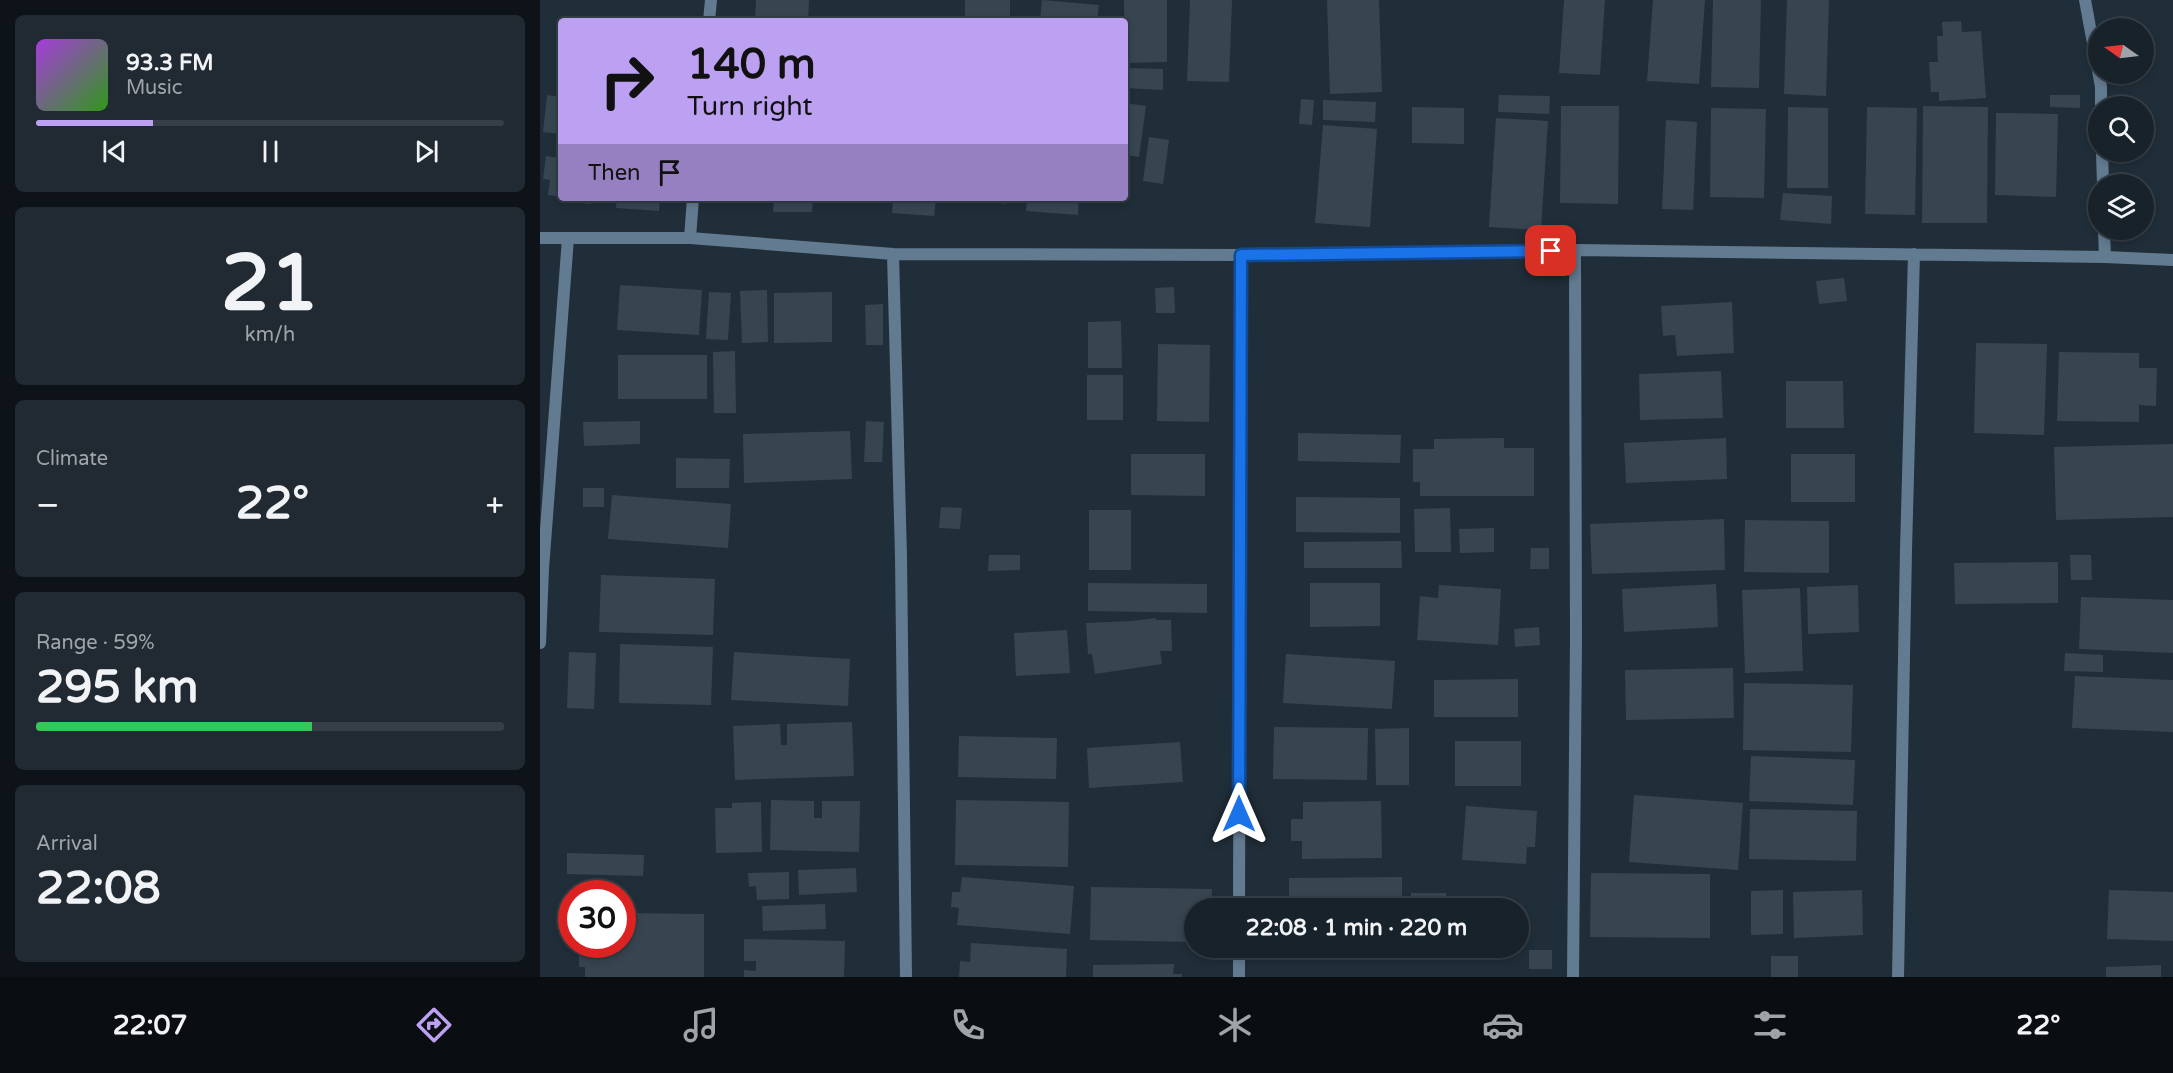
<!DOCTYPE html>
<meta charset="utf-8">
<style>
body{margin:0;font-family:"Varela Round",sans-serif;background:#212a33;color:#f1f3f6;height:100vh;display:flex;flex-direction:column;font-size:22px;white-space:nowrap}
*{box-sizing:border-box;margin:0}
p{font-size:20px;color:#9fa4a9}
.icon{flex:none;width:33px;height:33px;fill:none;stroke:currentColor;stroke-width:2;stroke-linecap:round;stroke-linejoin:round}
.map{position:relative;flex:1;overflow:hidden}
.drawer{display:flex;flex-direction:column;gap:15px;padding:15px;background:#0d1318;width:540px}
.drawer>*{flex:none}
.guide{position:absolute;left:18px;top:18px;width:570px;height:183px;border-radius:6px;box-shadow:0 3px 9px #0003,0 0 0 2px #363f47;background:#bca0f2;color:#111;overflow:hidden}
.needle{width:39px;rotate:284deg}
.tools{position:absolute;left:1548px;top:18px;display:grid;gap:12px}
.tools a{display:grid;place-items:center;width:66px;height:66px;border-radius:50%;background:#18222b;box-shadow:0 3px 9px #0003,0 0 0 2px #363f47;font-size:30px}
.speed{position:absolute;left:18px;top:880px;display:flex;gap:12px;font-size:30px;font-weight:700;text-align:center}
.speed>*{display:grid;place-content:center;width:78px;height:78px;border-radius:50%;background:#18222b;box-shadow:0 3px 9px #0003,0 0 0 2px #363f47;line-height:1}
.speed .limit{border:9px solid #d22;background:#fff;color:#111}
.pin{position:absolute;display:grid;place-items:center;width:51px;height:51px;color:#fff;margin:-26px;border-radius:12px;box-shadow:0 3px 9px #0006}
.me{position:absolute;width:66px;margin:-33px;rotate:0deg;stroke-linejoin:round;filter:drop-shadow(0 0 4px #0008)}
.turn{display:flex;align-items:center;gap:21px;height:126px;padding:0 30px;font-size:27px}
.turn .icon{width:78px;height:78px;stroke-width:2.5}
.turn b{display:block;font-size:42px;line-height:51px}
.then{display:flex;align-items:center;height:57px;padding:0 30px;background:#0003;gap:12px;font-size:22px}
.big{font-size:45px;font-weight:800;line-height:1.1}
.drawer .tile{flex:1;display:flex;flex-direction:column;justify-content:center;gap:9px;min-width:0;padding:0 21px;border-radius:9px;background:#212a33}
.drawer .dial{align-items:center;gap:0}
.dial b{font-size:78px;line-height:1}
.song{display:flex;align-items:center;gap:18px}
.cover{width:72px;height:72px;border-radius:9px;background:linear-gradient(135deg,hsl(280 70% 55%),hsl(110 70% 35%))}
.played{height:6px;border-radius:3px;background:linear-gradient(90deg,#bca0f2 25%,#363f47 25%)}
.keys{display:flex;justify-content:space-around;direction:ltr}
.heat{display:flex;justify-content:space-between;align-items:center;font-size:33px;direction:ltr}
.charge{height:9px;border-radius:4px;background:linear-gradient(90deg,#34c759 59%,#363f47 0)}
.trip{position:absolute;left:644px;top:898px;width:345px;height:60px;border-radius:30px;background:#18222b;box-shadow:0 3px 9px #0003,0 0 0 2px #363f47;font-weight:800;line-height:60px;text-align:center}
.tab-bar{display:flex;height:96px;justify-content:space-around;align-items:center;background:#0a0e11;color:#9fa4a9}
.tab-bar .icon{width:42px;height:42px}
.tab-bar .selected{color:#bca0f2}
.tab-bar b{font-size:27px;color:#f1f3f6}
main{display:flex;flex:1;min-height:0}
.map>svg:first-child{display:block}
.building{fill:#374551}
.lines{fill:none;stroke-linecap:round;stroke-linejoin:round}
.minor{stroke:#637b90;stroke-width:12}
.route-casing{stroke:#114b97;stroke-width:15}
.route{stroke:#1a73e8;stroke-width:10}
</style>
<main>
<section class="drawer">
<div class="tile">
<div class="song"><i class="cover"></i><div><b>93.3 FM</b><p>Music</p></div></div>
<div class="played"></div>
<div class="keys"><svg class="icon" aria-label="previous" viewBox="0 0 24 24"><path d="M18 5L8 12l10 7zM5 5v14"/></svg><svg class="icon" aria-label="pause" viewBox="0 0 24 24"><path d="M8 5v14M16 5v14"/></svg><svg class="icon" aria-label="next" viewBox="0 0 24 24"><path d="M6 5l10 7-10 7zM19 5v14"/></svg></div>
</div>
<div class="tile dial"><b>21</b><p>km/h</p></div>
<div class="tile"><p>Climate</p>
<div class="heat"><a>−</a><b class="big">22°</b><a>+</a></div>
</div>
<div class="tile"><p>Range · 59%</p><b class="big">295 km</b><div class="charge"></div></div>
<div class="tile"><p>Arrival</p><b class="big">22:08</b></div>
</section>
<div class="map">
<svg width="1633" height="977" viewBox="0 0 1633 977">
<rect width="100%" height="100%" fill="#202e39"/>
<path class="building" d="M 216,0 L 269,0 L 268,21 L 215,21 Z
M 425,0 L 470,0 L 470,21 L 425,21 Z
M 502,0 L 559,5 L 557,21 L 500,21 Z
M 584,0 L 627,0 L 627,62 L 585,63 Z
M 650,0 L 692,0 L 689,82 L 647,81 Z
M 787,0 L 839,0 L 842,92 L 790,94 Z
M 1024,0 L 1065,0 L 1060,75 L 1019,73 Z
M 1113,0 L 1165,0 L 1159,84 L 1107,81 Z
M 1173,0 L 1221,0 L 1219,88 L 1171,87 Z
M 1247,0 L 1289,0 L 1286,96 L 1244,94 Z
M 1421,21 L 1422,32 L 1441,31 L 1446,98 L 1399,101 L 1399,92 L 1391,92 L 1389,62 L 1398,62 L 1397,36 L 1403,36 L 1402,22 Z
M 585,68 L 623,69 L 623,90 L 585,88 Z
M 7,95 L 21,97 L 21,134 L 3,132 Z
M 959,95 L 1010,96 L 1009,114 L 958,112 Z
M 1510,95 L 1540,95 L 1540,108 L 1510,107 Z
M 761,99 L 774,100 L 772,125 L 759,124 Z
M 783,100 L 836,102 L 835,122 L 783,120 Z
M 585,103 L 606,106 L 599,157 L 585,155 Z
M 1021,106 L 1079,106 L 1078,204 L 1020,203 Z
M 1383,106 L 1448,107 L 1447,223 L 1382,223 Z
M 872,107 L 924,108 L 924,144 L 872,143 Z
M 1248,107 L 1288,108 L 1288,188 L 1247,188 Z
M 1327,107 L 1377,108 L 1375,215 L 1325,214 Z
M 1171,108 L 1226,109 L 1224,198 L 1170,197 Z
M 1456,113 L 1518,114 L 1516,197 L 1455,195 Z
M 956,118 L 1008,121 L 1001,230 L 949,227 Z
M 1126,120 L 1157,122 L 1153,210 L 1122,209 Z
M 783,125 L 837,129 L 830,227 L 775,223 Z
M 609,137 L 629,140 L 623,184 L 603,181 Z
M 6,156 L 21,158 L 21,197 L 8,195 L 10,180 L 3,179 Z
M 1243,193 L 1292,196 L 1291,224 L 1240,220 Z
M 21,198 L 51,198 L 51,204 L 21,201 Z
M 77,198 L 120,198 L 119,211 L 76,208 Z
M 234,198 L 273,198 L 272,212 L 233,212 Z
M 353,198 L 396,198 L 394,216 L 352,213 Z
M 429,198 L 465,198 L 465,204 Z
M 487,198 L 539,198 L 538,215 L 486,211 Z
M 1304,278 L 1307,301 L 1279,304 L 1276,281 Z
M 80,285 L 162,290 L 159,335 L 77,330 Z
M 634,287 L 635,313 L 616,313 L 615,288 Z
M 227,290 L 228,342 L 202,343 L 200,291 Z
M 169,292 L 191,293 L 188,340 L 166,339 Z
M 292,292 L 292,342 L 234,343 L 234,293 Z
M 1192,302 L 1194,353 L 1137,356 L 1135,335 L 1123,336 L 1121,306 Z
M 343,304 L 343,345 L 326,345 L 325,305 Z
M 581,321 L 582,368 L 548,368 L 548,322 Z
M 1436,343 L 1507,344 L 1504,435 L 1434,433 Z
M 618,344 L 670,345 L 669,422 L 617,421 Z
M 195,351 L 196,413 L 174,413 L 173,352 Z
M 1519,352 L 1599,353 L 1599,368 L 1617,368 L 1616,406 L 1599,405 L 1599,422 L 1517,421 Z
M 78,355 L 167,355 L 167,399 L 78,399 Z
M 1181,371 L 1183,418 L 1100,420 L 1099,374 Z
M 547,375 L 583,375 L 583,420 L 547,420 Z
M 1246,381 L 1303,381 L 1304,428 L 1246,428 Z
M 100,421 L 100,444 L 44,446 L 43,422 Z
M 326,421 L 344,422 L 342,462 L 324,462 Z
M 310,431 L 312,479 L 204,483 L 203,434 Z
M 758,433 L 861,435 L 860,463 L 758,461 Z
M 964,438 L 964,448 L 994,448 L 994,496 L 880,496 L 880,482 L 873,482 L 873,449 L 894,449 L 894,439 Z
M 1186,438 L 1187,479 L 1086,483 L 1084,443 Z
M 1633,444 L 1633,517 L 1516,520 L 1514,447 Z
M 591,454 L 665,454 L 665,496 L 591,495 Z
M 1251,454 L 1315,454 L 1315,502 L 1251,502 Z
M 136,458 L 190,459 L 189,488 L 136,488 Z
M 43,488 L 64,488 L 64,507 L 43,507 Z
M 72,495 L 191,504 L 188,548 L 68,539 Z
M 756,497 L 860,498 L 860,533 L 756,532 Z
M 401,507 L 422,508 L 420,529 L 399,528 Z
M 910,508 L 911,552 L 875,552 L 874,509 Z
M 549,510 L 591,510 L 591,570 L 549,570 Z
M 1184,519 L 1185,570 L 1052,574 L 1050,524 Z
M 1205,520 L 1289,521 L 1289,573 L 1204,572 Z
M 954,528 L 954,552 L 920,553 L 919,529 Z
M 861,541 L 862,568 L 764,568 L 764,542 Z
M 991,548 L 1009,548 L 1009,569 L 990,569 Z
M 449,555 L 480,555 L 480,570 L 448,571 Z
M 1530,555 L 1551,555 L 1552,580 L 1531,580 Z
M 1518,562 L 1518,603 L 1415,604 L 1414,563 Z
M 61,575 L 175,579 L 173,635 L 59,632 Z
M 548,583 L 667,584 L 667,613 L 548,611 Z
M 770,583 L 840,583 L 840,626 L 770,627 Z
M 1176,584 L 1178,627 L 1084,632 L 1082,589 Z
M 899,585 L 961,589 L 958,645 L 877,640 L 880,596 L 898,598 Z
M 1318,585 L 1319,632 L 1268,634 L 1267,587 Z
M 1260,588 L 1263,671 L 1205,673 L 1202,590 Z
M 1541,597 L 1633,600 L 1633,653 L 1539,649 Z
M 616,618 L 616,620 L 631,620 L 632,651 L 620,651 L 622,664 L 555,674 L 552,654 L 548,654 L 546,623 L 592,621 Z
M 999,627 L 1000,645 L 975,647 L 974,629 Z
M 527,630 L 530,673 L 476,676 L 474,633 Z
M 80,644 L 173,647 L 171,705 L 79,703 Z
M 29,652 L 56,653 L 54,709 L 27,708 Z
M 194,652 L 310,659 L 308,706 L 191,700 Z
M 1525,653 L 1563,655 L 1563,672 L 1524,671 Z
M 746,654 L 855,661 L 852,709 L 743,703 Z
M 1193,668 L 1194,718 L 1086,720 L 1085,670 Z
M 1535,676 L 1633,680 L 1633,732 L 1532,728 Z
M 978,679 L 978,717 L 894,717 L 894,680 Z
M 1204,683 L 1313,685 L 1311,752 L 1203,750 Z
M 312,722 L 314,776 L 195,780 L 193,726 L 240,724 L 241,745 L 247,745 L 247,724 Z
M 734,727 L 828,728 L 827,780 L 733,779 Z
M 869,728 L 869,785 L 836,785 L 835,729 Z
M 419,736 L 517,738 L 516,779 L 418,777 Z
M 915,741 L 981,741 L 981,786 L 915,786 Z
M 640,742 L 643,782 L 549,788 L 547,748 Z
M 1211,756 L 1315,760 L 1313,805 L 1209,801 Z
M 1094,795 L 1203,803 L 1198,870 L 1089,862 Z
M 231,800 L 274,801 L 274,818 L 282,818 L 282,801 L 320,801 L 319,852 L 230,850 Z
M 416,800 L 529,802 L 528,867 L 415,865 Z
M 841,801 L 842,858 L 762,859 L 762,841 L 751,841 L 751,819 L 763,819 L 763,802 Z
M 221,802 L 222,852 L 176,853 L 175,808 L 192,808 L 192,803 Z
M 926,806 L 997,811 L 995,847 L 987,847 L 986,864 L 922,860 Z
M 1210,809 L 1317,811 L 1316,861 L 1209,859 Z
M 27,853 L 104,855 L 103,876 L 27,874 Z
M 316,868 L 317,892 L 259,895 L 258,870 Z
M 249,872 L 249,899 L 217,900 L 216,886 L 209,887 L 208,873 Z
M 1051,873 L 1170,874 L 1170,938 L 1050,937 Z
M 422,877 L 534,886 L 530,934 L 417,925 L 419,908 L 411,907 L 412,892 L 420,892 Z
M 862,877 L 862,909 L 749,909 L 749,878 Z
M 551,887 L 672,889 L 671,909 L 654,909 L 654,942 L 550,940 Z
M 1243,890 L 1243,934 L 1211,935 L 1211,891 Z
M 1322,890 L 1323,935 L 1254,938 L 1253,892 Z
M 1569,890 L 1633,892 L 1633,941 L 1567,939 Z
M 871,893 L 906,893 L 906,909 L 871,909 Z
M 285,904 L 286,929 L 223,931 L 222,906 Z
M 82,913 L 164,914 L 164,977 L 45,977 L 45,967 L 39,967 L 39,945 L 82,945 Z
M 204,939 L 305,941 L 304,977 L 204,977 L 204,970 L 216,971 L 216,961 L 204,961 Z
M 431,943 L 527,949 L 526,977 L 419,977 L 420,961 L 430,962 Z
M 871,948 L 906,948 L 906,951 L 871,951 Z
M 989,950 L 1012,950 L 1012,969 L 989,969 Z
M 1231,956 L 1258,956 L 1258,977 L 1231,977 Z
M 634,964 L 633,974 L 642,974 L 642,977 L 553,977 L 553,965 Z
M 1621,965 L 1621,977 L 1566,977 L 1566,967 Z"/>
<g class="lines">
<path class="minor" d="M 1545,0 L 1561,87 L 1561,106
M 169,21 L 171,0
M 1562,152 L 1563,184
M 1564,230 L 1565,257
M 0,238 L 150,238 L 353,254 L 701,255 L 1035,250 L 1565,257 L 1633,260
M 150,238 L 153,198
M 353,254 L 361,557 L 366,977
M 0,643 L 3,569 L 28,238
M 699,909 L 701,255
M 699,977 L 699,948
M 1033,977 L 1036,640 L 1035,250
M 1358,977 L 1366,550 L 1374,254"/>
</g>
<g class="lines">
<g class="route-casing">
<path id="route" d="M 699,814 L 701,255 L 1011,251"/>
</g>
<use href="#route" class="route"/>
</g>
</svg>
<div class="tools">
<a><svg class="needle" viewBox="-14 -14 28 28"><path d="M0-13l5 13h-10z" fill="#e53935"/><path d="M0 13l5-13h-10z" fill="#9fa4a9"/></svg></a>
<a><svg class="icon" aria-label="search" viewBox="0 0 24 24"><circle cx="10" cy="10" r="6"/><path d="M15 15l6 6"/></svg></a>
<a><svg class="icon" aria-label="layers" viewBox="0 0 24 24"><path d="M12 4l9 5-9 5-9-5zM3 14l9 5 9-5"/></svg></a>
</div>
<div class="speed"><div class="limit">30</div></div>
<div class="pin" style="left:1011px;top:251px;background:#d93025"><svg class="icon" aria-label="arrive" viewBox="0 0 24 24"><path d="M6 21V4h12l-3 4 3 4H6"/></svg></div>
<svg class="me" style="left:699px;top:814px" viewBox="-20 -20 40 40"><path d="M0-17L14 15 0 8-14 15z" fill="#1a73e8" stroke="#fff" stroke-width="4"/></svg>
<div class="trip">22:08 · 1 min · 220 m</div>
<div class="guide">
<div class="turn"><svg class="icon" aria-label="right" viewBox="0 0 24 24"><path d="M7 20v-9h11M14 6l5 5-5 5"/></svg><div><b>140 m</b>Turn right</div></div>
<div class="then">Then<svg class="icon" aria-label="arrive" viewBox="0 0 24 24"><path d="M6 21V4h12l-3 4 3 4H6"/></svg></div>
</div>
</div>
</main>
<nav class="tab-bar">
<b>22:07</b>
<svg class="icon selected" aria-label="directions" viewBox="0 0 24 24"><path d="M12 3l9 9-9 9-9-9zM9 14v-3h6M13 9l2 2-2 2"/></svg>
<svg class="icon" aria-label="music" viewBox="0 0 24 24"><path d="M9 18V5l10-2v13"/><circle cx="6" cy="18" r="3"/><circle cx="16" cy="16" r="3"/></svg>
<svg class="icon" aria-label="phone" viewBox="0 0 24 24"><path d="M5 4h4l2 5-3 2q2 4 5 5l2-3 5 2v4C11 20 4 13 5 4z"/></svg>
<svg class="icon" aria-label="climate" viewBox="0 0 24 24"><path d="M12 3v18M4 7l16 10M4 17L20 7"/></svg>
<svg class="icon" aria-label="car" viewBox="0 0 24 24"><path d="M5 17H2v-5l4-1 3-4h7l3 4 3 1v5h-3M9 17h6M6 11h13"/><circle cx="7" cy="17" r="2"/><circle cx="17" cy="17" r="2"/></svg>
<svg class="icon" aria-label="filters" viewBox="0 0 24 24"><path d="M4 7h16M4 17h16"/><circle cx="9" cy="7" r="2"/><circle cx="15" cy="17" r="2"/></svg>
<b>22°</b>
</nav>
